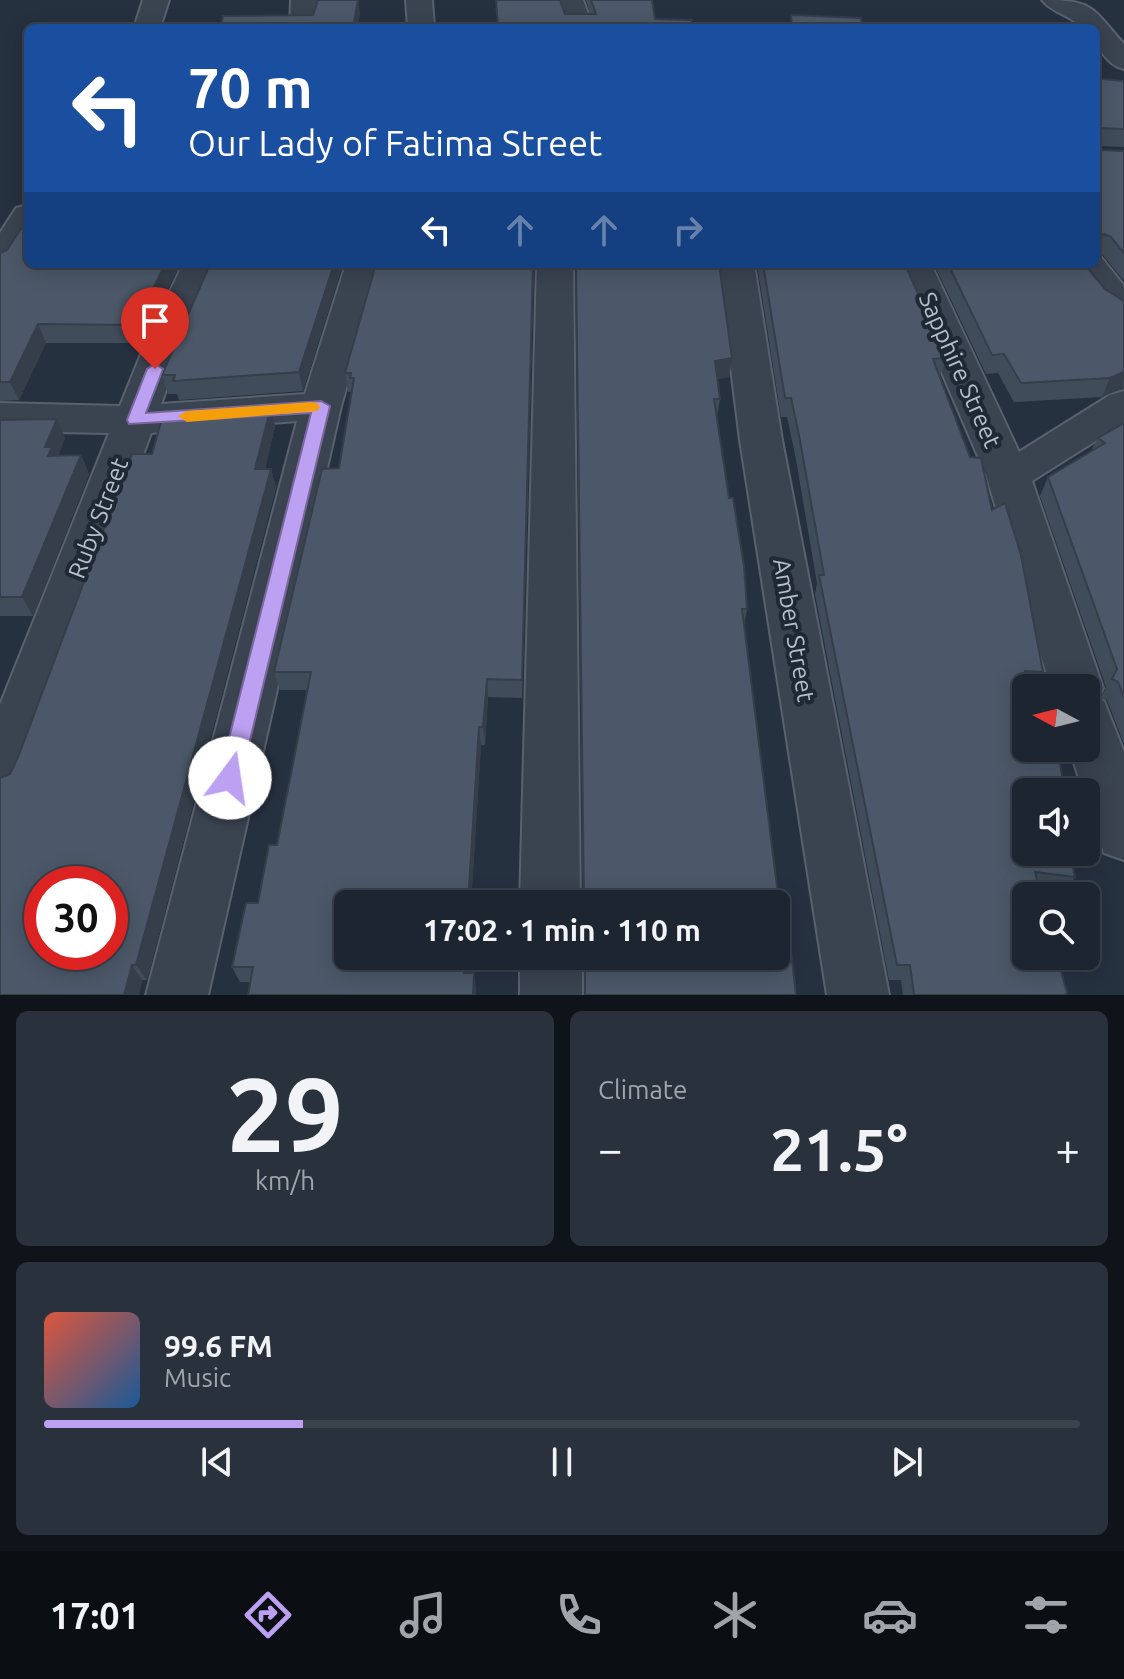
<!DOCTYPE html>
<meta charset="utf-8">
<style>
body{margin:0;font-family:Ubuntu,sans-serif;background:#29313c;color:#f1f3f6;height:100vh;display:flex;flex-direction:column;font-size:30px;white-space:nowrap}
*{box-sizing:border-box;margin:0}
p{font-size:26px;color:#a0a5ab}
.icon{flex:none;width:44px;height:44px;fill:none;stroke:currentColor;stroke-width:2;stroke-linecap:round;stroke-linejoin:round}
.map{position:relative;height:995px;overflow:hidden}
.side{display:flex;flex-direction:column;gap:16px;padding:16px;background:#0f141a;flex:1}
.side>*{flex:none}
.guide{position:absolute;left:24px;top:24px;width:1076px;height:244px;border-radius:12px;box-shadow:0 4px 20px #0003,0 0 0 2px #3a424c;background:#1a4fa0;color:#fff;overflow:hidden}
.needle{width:52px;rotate:277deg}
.controls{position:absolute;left:1012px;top:674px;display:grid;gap:16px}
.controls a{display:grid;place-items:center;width:88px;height:88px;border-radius:12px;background:#1c2530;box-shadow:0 4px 20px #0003,0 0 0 2px #3a424c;font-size:40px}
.speed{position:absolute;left:24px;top:866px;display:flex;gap:16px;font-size:40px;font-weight:700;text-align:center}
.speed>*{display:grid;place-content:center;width:104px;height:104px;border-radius:50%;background:#1c2530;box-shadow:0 4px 20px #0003,0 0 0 2px #3a424c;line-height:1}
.speed .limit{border:12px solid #d22;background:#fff;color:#111}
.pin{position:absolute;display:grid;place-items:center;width:68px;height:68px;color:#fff;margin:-82px -34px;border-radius:50% 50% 50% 0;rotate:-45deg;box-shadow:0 0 8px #0007}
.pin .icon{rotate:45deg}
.me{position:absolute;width:88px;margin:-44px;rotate:14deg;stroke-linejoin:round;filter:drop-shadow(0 0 6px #0008)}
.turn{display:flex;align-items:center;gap:28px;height:168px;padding:0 32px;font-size:36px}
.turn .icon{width:104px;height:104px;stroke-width:2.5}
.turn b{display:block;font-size:56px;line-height:68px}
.lanes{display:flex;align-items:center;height:76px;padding:0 32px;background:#0003;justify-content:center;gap:40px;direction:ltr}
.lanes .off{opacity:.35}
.big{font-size:60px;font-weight:700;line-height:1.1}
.side .widget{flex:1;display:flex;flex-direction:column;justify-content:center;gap:12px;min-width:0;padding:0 28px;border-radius:12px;background:#29313c}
.side .dial{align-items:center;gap:0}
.dial b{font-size:104px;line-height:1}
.song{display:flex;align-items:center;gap:24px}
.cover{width:96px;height:96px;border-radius:12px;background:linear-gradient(135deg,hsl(10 70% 55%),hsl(210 70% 35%))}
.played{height:8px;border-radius:4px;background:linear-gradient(90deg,#bca0f2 25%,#3a424c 25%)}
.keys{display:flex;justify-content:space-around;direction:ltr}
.heat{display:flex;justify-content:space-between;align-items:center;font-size:44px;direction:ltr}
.side .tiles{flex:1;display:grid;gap:16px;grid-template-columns:1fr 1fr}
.widget:last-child{grid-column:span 2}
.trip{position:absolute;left:334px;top:890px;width:456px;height:80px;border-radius:12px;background:#1c2530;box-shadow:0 4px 20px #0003,0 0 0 2px #3a424c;font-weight:700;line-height:80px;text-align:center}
.dock{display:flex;height:128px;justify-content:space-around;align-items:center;background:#0b0f13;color:#a0a5ab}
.dock .icon{width:56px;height:56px}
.dock .current{color:#bca0f2}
.dock b{font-size:36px;color:#f1f3f6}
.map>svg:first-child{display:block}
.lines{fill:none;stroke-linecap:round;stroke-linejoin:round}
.street-casing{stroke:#58616d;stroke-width:4}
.street{fill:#3a4350;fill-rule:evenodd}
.wall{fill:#414c5a}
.shaded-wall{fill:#353e4a}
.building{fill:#4c5869;stroke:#353e4a;stroke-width:2;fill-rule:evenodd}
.route{fill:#bca0f2;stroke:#7a689d;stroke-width:2}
.slow{fill:#f59e0b}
.labels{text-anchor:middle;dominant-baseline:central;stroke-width:8;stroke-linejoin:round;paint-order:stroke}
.street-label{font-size:24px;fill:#b7beca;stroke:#1f2835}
</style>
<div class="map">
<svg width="1124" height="995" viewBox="0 0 1124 995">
<rect width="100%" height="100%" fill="#263140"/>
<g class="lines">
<g class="street-casing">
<path id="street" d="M 143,0 L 169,0 L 160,28 L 134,28 Z
M 291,0 L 317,0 L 316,28 L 290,28 Z
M 406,0 L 432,0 L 434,28 L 408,28 Z
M 557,0 L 583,0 L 593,28 L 567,28 Z
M 1042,0 C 1094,0 1091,7 1124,44 L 1124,69 C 1105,64 1096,46 1096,28 L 1082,28 C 1071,15 1052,13 1042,0 Z
M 28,205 L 28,243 L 12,267 L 0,271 L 0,233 L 16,208 Z
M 1096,255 L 1101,257 L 1124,286 L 1124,319 C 1103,314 1078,285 1071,264 L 1096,264 Z
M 183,264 L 219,264 L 183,344 L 161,404 L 305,394 L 346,264 L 382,264 L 341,406 L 208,995 L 146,995 L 297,421 L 151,433 L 27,773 L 19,790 L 0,797 L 0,705 L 109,433 L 0,431 L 0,403 L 120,406 L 145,344 Z
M 537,264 L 573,264 L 580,904 L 520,904 Z
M 718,264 L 754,264 L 782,440 L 889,995 L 827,995 L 740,440 Z
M 895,264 L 931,264 L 1019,452 L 1110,395 L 1124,391 L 1124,423 L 1032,481 L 1103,688 L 1097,699 L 1104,701 L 1124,752 L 1124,860 L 1104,853 L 1069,748 L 1086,748 L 1086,688 L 1051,688 L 986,475 Z
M 520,956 L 582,956 L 582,995 L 520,995 Z"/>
</g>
<use href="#street" class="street"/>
</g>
<path class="wall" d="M 586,0 L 652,0 L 655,19 L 565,14 L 590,14 Z
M 1096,74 L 1102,79 L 1124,81 L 1124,147 L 1100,146 L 1100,150 L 1124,151 L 1124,281 L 1103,255 L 1097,252 L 1096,254 Z
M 0,253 L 28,264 L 180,264 L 142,343 L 46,343 L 19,400 L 0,401 Z
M 210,264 L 343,264 L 303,391 L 179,400 L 177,394 L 168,394 L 162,375 Z
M 376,264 L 534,264 L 522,698 L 488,697 L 485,745 L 481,745 L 471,904 L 348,904 L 348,956 L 468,956 L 467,973 L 476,988 L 476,995 L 248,995 L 251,982 L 240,982 L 232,967 L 258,903 L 277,845 L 307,690 L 280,690 L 274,672 L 339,468 L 352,392 L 348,392 L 345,373 Z
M 576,264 L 732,358 L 729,377 L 717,379 L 720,399 L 717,417 L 729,498 L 747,609 L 744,625 L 785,950 L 796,995 L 584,995 L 584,956 L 776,956 L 776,904 L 583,904 Z
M 757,264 L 905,264 L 946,358 L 940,377 L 970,457 L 992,510 L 1043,672 L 1035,688 L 1026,688 L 1026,792 L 1075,877 L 1064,894 L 1039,890 L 1065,995 L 903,995 L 901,980 L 889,980 L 815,594 L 817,583 L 795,454 L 787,417 L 781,417 Z
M 934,264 L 1084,264 L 1105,289 L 1124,301 L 1124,390 L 1123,388 L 1102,397 L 1014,402 L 998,373 L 986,374 Z
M 271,407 L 275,426 L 265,469 L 271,469 L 276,488 L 147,980 L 142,980 L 139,995 L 10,774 L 152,454 Z
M 57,419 L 65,438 L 58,456 L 81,455 L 89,474 L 33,616 L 0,616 L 0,420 Z
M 1124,423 L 1124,744 L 1107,700 L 1101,697 L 1106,687 L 1040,496 L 1048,477 L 1091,451 L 1098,438 Z"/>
<path class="shaded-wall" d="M 358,0 L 360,13 L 358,28 L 353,28 Z
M 165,264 L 180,264 L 142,343 L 136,325 Z
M 334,264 L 343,264 L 303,391 L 299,372 Z
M 533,264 L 534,264 L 522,698 L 522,680 Z
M 38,324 L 46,343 L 19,400 L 10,382 Z
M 732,358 L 729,377 L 712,380 L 715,361 Z
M 1124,372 L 1123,388 L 1102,397 L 1110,378 Z
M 271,407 L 275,426 L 260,488 L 255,469 Z
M 57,419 L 65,438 L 57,458 L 57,475 L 45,447 Z
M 81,455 L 89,474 L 33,616 L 22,597 Z
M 271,469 L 276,488 L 147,980 L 136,965 Z
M 487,679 L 488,697 L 485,745 L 483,727 Z
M 479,727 L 481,745 L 471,904 L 468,904 Z
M 465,956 L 468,956 L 466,988 L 464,973 Z
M 132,965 L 142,980 L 139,995 L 124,995 Z
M 474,973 L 476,988 L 476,995 L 473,995 Z"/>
<path class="building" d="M 318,0 L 358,0 L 353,28 L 220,28 L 223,16 L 313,15 Z
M 496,0 L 560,0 L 565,14 L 596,14 L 591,0 L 652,0 L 655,19 L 692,20 L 691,28 L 498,28 Z
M 791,15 L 861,18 L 863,28 L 792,28 Z
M 1096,74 L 1099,75 L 1102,79 L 1124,81 L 1124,129 L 1100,128 L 1100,150 L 1124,151 L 1124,253 L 1111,237 L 1104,234 L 1100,237 L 1100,243 L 1096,243 Z
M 28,208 L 28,264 L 165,264 L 136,325 L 38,324 L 10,382 L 0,382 L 0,253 L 7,250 L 23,226 L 24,214 Z
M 210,264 L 334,264 L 299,372 L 173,381 L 175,375 L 162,375 Z
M 376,264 L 533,264 L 522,680 L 487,679 L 483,727 L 479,727 L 468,904 L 348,904 L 348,956 L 465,956 L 464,973 L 474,973 L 473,995 L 248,995 L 253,967 L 232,967 L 246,903 L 258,903 L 269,845 L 277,845 L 311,672 L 274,672 L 322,469 L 339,468 L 354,378 L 350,378 L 351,373 L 345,373 Z
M 576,264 L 719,264 L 732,358 L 715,361 L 720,399 L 714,399 L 729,498 L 733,498 L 744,566 L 747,609 L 742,609 L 785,950 L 791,950 L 796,995 L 585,995 L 585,956 L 776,956 L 776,904 L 584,904 Z
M 763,264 L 905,264 L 946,358 L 933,359 L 970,457 L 981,458 L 992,510 L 1005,503 L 1021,555 L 1043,672 L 1025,671 L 1028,688 L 1026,688 L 1026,748 L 1040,748 L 1041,756 L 1059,758 L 1065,792 L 1026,792 L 1026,852 L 1070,852 L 1075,877 L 1035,872 L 1041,896 L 1026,896 L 1026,956 L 1057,956 L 1067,993 L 1065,995 L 914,995 L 910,965 L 897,965 L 819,575 L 824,575 L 799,435 L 791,398 L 785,398 Z
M 948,264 L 1084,264 L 1105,289 L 1124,301 L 1124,372 L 1110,378 L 1021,383 L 1004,354 L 992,355 Z
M 271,407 L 255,469 L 271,469 L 136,965 L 132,965 L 124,995 L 0,995 L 0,778 L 10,774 L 18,757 L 132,454 L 152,454 L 163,415 ZM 42,884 L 110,884 L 110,952 L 42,952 Z
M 57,419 L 45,447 L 52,447 L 48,456 L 81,455 L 22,597 L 0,597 L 0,420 Z
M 1124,423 L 1124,697 L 1118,682 L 1112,679 L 1117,669 L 1048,477 L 1105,443 L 1098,438 Z"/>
<path class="route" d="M 155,364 L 163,369 L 146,413 L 321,401 L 330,406 L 241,778 L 238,785 L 230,788 L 222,785 L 219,778 L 311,413 L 129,424 L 127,420 L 147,369 Z"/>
<path class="slow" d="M 311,402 L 317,403 L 320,407 L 317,411 L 187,422 L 178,416 L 187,411 Z"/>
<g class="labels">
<g class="street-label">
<text transform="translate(960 370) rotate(66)">Sapphire Street</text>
<text transform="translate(98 518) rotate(-69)">Ruby Street</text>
<text transform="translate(794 630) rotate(80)">Amber Street</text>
</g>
</g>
</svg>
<div class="controls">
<a><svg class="needle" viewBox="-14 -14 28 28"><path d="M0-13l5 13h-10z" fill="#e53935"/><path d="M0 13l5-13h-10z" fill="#a0a5ab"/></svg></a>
<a><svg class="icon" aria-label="sound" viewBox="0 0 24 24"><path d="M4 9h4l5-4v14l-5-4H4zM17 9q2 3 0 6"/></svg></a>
<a><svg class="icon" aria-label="search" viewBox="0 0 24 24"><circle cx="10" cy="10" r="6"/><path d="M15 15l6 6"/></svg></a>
</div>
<div class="speed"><div class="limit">30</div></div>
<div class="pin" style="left:155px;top:369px;background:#d93025"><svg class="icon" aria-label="arrive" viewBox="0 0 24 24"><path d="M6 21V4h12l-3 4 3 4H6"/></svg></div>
<svg class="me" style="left:230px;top:778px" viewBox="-20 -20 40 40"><circle r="19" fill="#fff"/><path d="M0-13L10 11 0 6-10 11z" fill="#bca0f2"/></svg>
<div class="trip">17:02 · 1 min · 110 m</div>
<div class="guide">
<div class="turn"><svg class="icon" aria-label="left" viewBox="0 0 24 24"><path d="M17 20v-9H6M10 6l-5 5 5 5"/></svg><div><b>70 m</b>Our Lady of Fatima Street</div></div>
<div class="lanes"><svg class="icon" aria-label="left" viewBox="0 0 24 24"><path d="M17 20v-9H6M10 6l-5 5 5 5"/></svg><svg class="icon off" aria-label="ahead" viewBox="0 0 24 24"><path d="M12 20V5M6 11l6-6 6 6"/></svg><svg class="icon off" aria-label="ahead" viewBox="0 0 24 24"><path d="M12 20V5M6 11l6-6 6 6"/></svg><svg class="icon off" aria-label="right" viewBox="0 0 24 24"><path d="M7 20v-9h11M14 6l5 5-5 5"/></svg></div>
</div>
</div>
<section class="side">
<div class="tiles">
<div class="widget dial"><b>29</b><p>km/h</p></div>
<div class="widget"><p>Climate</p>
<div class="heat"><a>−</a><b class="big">21.5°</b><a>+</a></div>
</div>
<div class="widget">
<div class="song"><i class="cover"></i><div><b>99.6 FM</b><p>Music</p></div></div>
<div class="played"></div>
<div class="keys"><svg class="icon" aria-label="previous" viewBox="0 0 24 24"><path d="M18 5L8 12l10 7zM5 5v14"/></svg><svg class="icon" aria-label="pause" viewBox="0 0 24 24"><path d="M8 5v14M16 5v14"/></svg><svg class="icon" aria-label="next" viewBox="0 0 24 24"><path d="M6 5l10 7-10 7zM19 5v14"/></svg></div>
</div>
</div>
</section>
<nav class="dock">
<b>17:01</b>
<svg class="icon current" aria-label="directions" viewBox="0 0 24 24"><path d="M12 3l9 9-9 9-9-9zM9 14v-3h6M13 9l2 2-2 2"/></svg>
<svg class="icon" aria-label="music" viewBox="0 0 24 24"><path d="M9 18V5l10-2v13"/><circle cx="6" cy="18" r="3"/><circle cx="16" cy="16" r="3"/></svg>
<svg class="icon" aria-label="phone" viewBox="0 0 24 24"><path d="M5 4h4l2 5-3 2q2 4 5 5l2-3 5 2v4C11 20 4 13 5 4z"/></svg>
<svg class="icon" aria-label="climate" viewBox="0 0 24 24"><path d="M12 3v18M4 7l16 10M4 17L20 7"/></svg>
<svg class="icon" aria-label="car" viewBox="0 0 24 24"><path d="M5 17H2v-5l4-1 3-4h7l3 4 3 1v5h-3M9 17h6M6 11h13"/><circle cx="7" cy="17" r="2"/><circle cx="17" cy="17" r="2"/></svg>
<svg class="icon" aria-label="filters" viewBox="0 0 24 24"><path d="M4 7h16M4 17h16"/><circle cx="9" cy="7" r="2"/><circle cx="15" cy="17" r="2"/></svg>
</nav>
